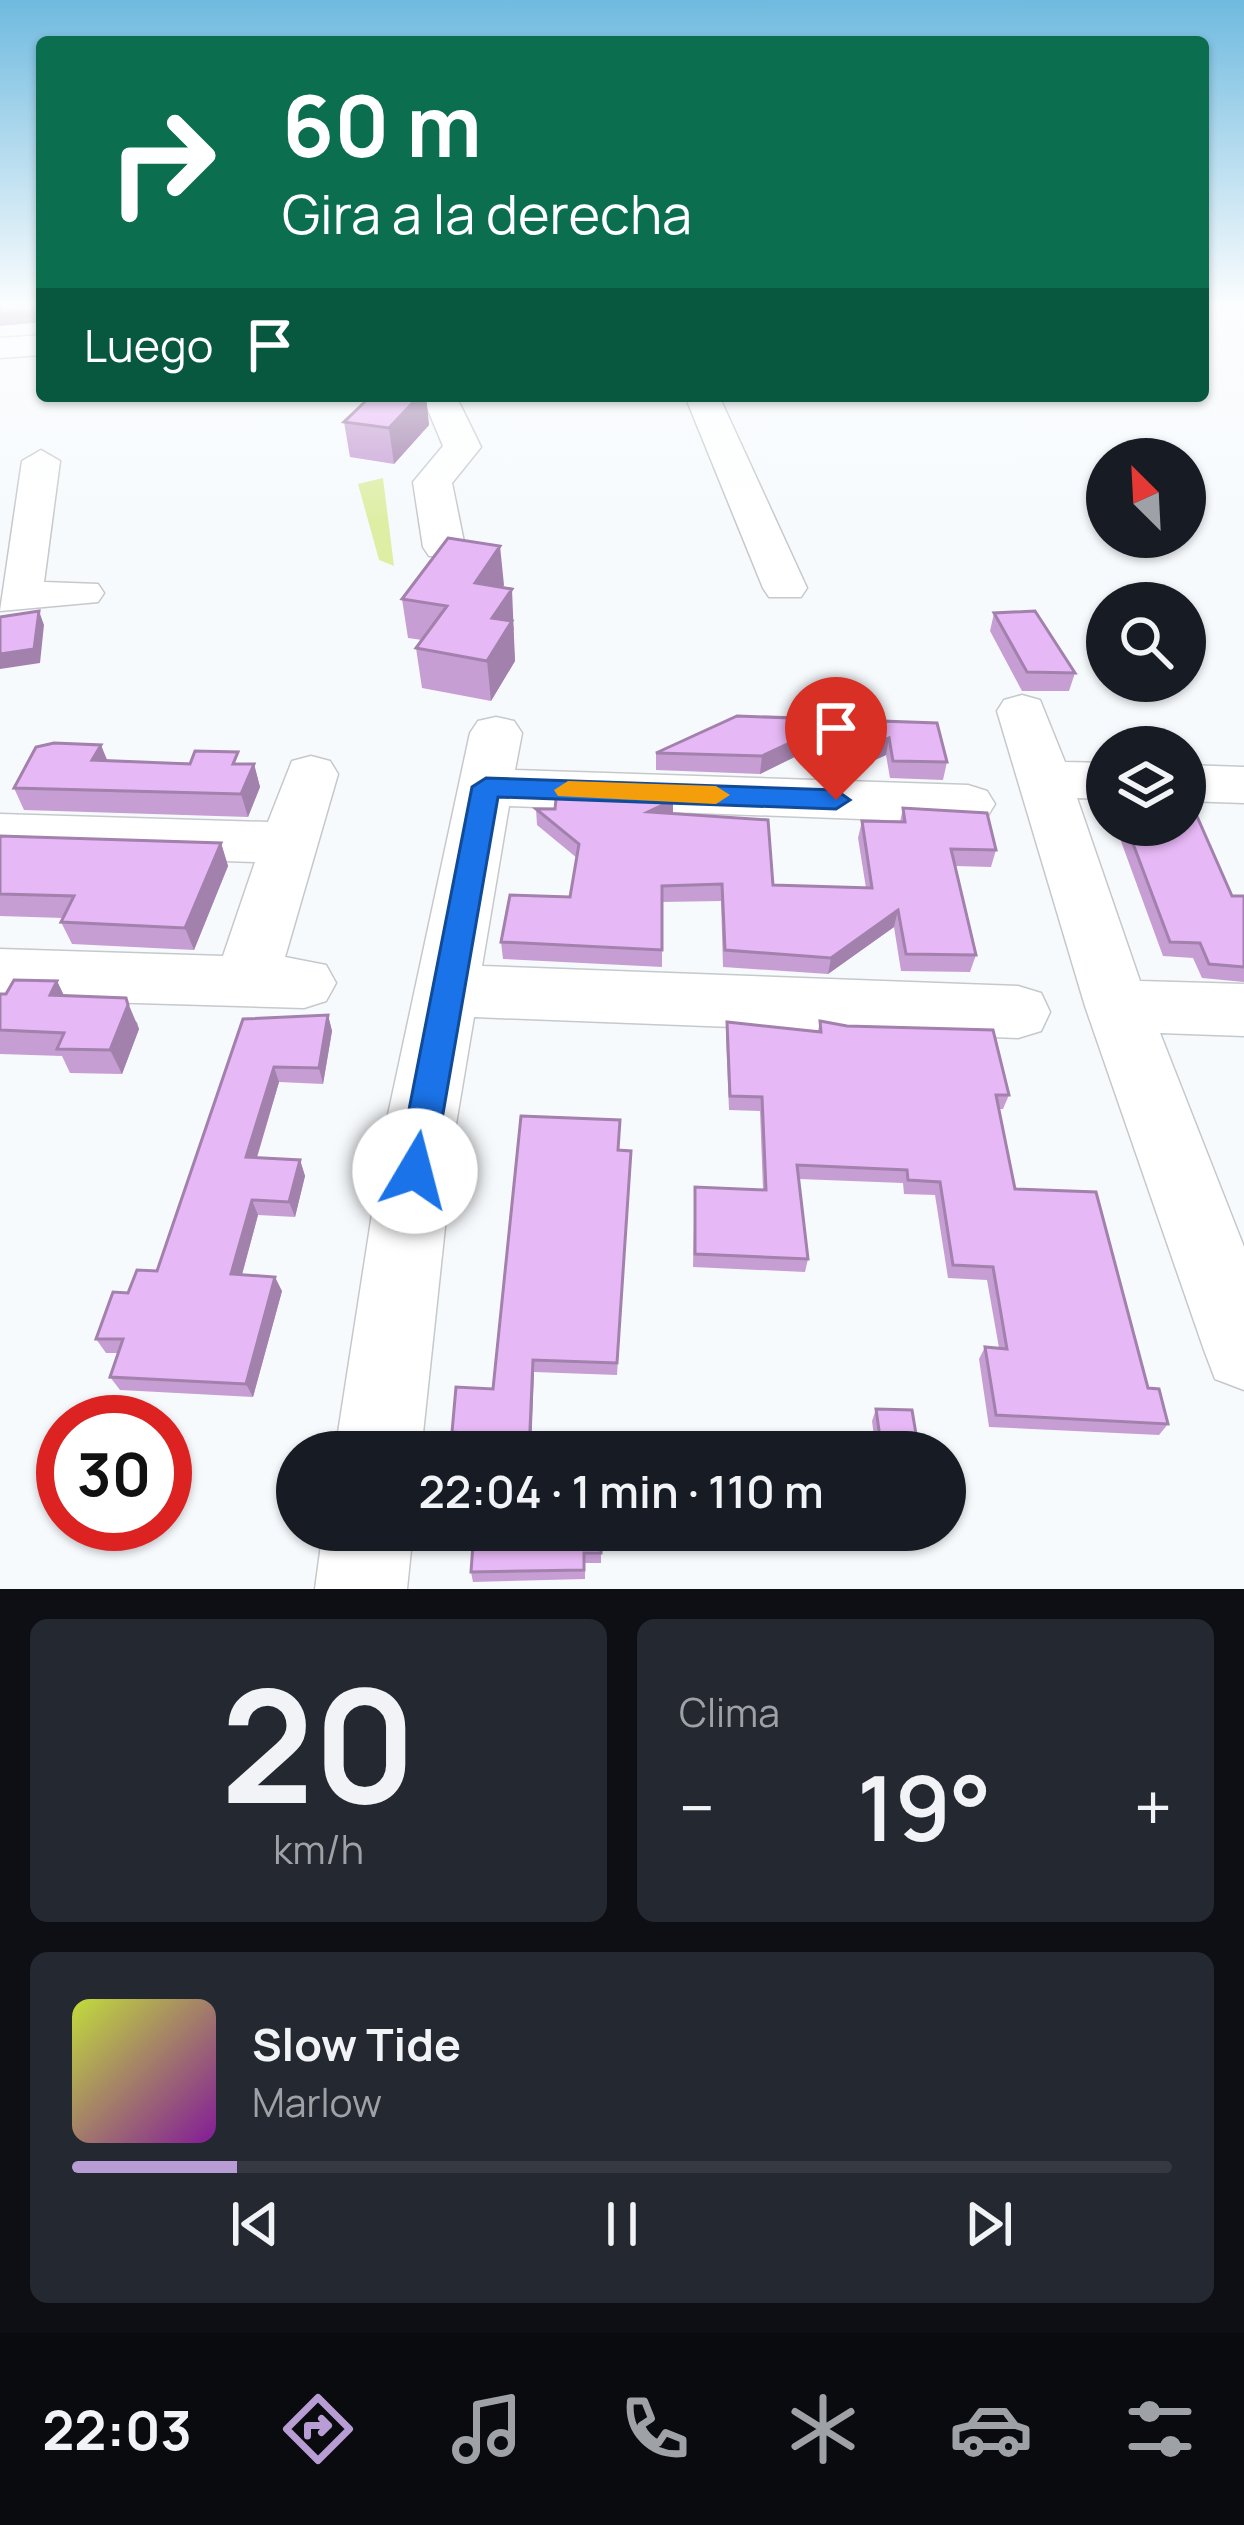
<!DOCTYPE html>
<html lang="es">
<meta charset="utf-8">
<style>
body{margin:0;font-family:Manrope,sans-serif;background:#242831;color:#f1f3f6;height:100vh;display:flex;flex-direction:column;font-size:45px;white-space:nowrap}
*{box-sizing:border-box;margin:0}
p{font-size:39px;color:#9ea1a6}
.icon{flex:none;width:66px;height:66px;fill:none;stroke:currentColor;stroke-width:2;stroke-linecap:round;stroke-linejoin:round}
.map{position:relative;height:1589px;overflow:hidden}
.details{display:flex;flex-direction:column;gap:30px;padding:30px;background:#0d0f14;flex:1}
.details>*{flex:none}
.hud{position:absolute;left:36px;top:36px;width:1173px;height:366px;border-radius:12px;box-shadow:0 3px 9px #0004;background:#0b6e4f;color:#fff;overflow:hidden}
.needle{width:78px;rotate:336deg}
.controls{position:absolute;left:1086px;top:438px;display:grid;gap:24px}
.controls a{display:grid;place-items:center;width:120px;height:120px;border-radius:50%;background:#171b24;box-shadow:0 3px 9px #0004;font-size:60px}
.speed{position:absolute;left:36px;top:1395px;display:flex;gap:24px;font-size:60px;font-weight:700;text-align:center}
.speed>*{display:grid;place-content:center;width:156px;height:156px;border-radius:50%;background:#171b24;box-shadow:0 3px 9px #0004;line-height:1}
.speed .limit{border:18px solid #d22;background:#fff;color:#111}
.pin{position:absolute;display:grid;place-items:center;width:102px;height:102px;color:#fff;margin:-123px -51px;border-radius:50% 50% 50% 0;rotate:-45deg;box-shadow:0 0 12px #0007}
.pin .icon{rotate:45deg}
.me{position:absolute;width:132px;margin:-66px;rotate:8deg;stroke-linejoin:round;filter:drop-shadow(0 0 9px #0008)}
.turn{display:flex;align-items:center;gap:42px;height:252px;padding:0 48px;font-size:54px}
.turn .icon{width:156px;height:156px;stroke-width:2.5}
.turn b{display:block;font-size:84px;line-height:102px}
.then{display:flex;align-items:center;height:114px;padding:0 48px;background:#0003;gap:24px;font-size:45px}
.big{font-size:90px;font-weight:600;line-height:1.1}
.details .widget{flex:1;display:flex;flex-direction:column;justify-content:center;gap:18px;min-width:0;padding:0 42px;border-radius:18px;background:#242831}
.details .dial{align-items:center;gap:0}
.dial b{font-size:156px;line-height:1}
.song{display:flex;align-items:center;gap:36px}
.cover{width:144px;height:144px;border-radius:18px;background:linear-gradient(135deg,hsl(70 70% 55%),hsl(290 70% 35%))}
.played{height:12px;border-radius:6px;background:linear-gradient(90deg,#b79dd4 15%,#363941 15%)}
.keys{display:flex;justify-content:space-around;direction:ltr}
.heat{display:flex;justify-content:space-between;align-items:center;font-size:66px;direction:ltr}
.details .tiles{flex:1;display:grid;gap:30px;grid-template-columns:1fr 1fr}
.widget:last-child{grid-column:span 2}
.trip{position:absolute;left:276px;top:1431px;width:690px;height:120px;border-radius:60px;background:#171b24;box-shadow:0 3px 9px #0004;font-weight:600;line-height:120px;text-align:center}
.tabs{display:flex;height:192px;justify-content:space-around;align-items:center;background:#090b0e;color:#9ea1a6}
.tabs .icon{width:84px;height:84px}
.tabs .selected{color:#b79dd4}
.tabs b{font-size:54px;color:#f1f3f6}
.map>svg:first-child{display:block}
.green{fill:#deeea4}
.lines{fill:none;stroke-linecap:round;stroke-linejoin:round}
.minor-casing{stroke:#c6c9cb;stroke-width:3}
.minor{fill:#fff;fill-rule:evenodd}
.wall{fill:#c79ed4}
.shaded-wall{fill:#a281ac}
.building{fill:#e7b8f6;stroke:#a281ac;stroke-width:3}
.route{fill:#1a73e8;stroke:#114b97;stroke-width:3}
.slow{fill:#f59e0b}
</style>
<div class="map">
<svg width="1244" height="1589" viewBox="0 0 1244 1589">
<rect width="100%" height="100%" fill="#f7fafd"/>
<path class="green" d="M 383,478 L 394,566 L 379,560 L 358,484 Z"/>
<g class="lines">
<g class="minor-casing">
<path id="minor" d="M 42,335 L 42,355 L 0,358 L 0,338 Z
M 422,396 L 456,396 L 481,447 L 452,483 L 465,547 L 459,556 L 429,556 L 423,547 L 413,482 L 443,446 Z
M 685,396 L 719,396 L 807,588 L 801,597 L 769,597 L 763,588 Z
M 41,450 L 60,461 L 44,582 L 98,584 L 104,593 L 98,602 L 0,611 L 22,461 Z
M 1022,695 L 1040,700 L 1065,762 L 1107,763 L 1107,799 L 1077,798 L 1140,981 L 1244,984 L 1244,1036 L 1160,1033 L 1244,1247 L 1244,1390 L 1215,1379 L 1204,1350 L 1085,1006 L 997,711 L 1004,700 Z
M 496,717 L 514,721 L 522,733 L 515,770 L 968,785 L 987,791 L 995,804 L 987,817 L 968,823 L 509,806 L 482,966 L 1018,986 L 1041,993 L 1050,1012 L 1041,1031 L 1018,1038 L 474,1017 L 456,1124 L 421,1452 L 335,1452 L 386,1124 L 470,733 L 478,721 Z
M 311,756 L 330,761 L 338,774 L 285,957 L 326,965 L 336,983 L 326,1001 L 304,1008 L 0,999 L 0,949 L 223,956 L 255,862 L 0,854 L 0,814 L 268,822 L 292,761 Z
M 1185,765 L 1244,767 L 1244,803 L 1185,801 Z
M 323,1530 L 413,1530 L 407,1589 L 315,1589 Z"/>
</g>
<use href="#minor" class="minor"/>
</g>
<path class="wall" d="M 371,396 L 426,396 L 429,425 L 394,464 L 350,457 L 344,422 Z
M 504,585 L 502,588 L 514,628 L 513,632 L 515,661 L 491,701 L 422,688 L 416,648 L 422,640 L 408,638 L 402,599 Z
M 994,613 L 1075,673 L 1069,691 L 1022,691 L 990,631 Z
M 737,716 L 937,723 L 947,762 L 943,780 L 890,778 L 886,755 L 846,773 L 827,773 L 821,744 L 760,774 L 656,770 L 656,753 Z
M 108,761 L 254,764 L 260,787 L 248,817 L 24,810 L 14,788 Z
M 673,800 L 673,814 L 773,885 L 866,888 L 858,838 L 862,821 L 900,822 L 903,808 L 996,850 L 991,867 L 955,866 L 976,955 L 970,972 L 901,971 L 894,927 L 828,974 L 723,967 L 721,901 L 662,902 L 662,967 L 503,959 L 501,942 L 570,897 L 577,858 L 537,825 L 536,809 L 555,809 Z
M 1115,825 L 1185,825 L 1232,896 L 1244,896 L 1244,982 L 1202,978 L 1193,958 L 1163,956 Z
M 0,836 L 221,843 L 228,866 L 194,950 L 72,944 L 61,922 L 63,918 L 0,916 Z
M 57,981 L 64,996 L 137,1022 L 139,1029 L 122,1074 L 70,1073 L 62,1056 L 0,1054 L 0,994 L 6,994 Z
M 328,1015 L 332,1031 L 323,1084 L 279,1082 L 257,1158 L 300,1160 L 305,1176 L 295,1217 L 258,1215 L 242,1275 L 282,1291 L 253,1397 L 120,1390 L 110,1377 L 118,1353 L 106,1353 L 96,1339 L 128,1293 L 157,1271 L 243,1019 Z
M 820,1021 L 1009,1095 L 1003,1109 L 999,1109 L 1015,1189 L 1148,1388 L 1168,1424 L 1159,1435 L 989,1427 L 979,1359 L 985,1347 L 999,1348 L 987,1280 L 948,1278 L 935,1195 L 904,1194 L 903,1183 L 799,1179 L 808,1259 L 805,1272 L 693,1267 L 695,1187 L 763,1190 L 760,1111 L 729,1110 L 726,1036 L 727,1022 L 818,1031 Z
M 619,1150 L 630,1165 L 617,1375 L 534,1372 L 480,1445 L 455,1444 L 452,1432 L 493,1389 Z
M 876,1409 L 919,1452 L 876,1452 L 872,1421 Z
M 601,1530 L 601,1563 L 585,1563 L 585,1579 L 473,1582 L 471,1572 Z"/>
<path class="shaded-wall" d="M 42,310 L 42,322 L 0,326 L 0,314 Z
M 419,396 L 426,396 L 429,425 L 394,464 L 389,428 Z
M 500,546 L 504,585 L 478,622 L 475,583 Z
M 512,589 L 515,661 L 491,701 L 487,661 L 492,618 Z
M 39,611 L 44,625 L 40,663 L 0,669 L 0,654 Z
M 824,727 L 821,744 L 760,774 L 762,756 Z
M 889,738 L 886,755 L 846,773 L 849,756 Z
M 101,745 L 110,767 L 92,760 Z
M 254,764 L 260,787 L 248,817 L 241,794 Z
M 673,800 L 673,817 L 648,812 Z
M 221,843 L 228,866 L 194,950 L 185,928 Z
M 898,910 L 894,927 L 828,974 L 831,958 Z
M 57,981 L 69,1006 L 50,995 Z
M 126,998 L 139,1029 L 122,1074 L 110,1050 Z
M 328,1015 L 332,1031 L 323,1084 L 319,1068 Z
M 274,1067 L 279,1082 L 252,1173 L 246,1157 Z
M 300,1160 L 305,1176 L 295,1217 L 289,1202 Z
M 252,1200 L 258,1215 L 238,1289 L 231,1274 Z
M 275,1277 L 282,1291 L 253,1397 L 246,1384 Z
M 533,1360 L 534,1372 L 531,1452 L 529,1452 Z"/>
<path class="building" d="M 0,302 L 42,302 L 42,310 L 0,314 Z
M 371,396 L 419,396 L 389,428 L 344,422 Z
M 448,538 L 500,546 L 475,583 L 512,589 L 492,618 L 512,621 L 487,661 L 416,648 L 447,606 L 402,599 Z
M 39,611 L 34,649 L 0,654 L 0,617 Z
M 1035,611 L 1075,673 L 1027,672 L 994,613 Z
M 737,716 L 937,723 L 947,762 L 893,761 L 889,738 L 849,756 L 830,755 L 824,727 L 762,756 L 656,753 Z
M 54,743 L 101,745 L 92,760 L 190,764 L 195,751 L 238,752 L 233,764 L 254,764 L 241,794 L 14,788 L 36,747 Z
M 1185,789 L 1232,896 L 1244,896 L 1244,967 L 1209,964 L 1200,943 L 1170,942 L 1126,825 L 1185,825 Z
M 563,796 L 673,800 L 648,812 L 768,820 L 773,885 L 872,888 L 862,821 L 905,822 L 903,808 L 987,813 L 996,850 L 951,849 L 976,955 L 906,954 L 898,910 L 831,958 L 725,950 L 722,884 L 662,886 L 662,950 L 501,942 L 510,895 L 570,897 L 579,844 L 536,809 L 555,809 L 556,799 Z
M 0,836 L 221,843 L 185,928 L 61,922 L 74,896 L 0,894 Z
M 14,980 L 57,981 L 50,995 L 126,998 L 128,1005 L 110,1050 L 57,1049 L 64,1033 L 0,1030 L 0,994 L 6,994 Z
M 328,1015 L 319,1068 L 274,1067 L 246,1157 L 300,1160 L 289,1202 L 252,1200 L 231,1274 L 275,1277 L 246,1384 L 110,1377 L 123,1339 L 96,1339 L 113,1292 L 128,1293 L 137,1270 L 157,1271 L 243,1019 Z
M 820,1021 L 847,1026 L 993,1030 L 1009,1095 L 996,1095 L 1015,1189 L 1096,1192 L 1148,1388 L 1159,1389 L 1168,1424 L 996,1415 L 985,1347 L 1007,1349 L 993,1267 L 953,1265 L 940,1182 L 908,1180 L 907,1170 L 797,1165 L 808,1259 L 695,1254 L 695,1187 L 766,1190 L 762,1097 L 730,1096 L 727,1022 L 821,1032 Z
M 521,1116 L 620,1120 L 618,1150 L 631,1151 L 617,1363 L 533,1360 L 529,1452 L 479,1452 L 480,1434 L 452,1432 L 456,1387 L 493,1389 Z
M 876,1409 L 912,1410 L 919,1452 L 882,1452 Z
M 474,1530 L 601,1530 L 601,1553 L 584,1553 L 584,1570 L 471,1572 Z"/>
<linearGradient id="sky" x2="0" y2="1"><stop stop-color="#6fbadf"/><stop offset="0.58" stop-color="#fbfdfe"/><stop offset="1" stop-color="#fbfdfe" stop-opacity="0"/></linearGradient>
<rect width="1244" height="524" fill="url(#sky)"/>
<path class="route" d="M 486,778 L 836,790 L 850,800 L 836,809 L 498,797 L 433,1171 L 428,1183 L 415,1188 L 402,1183 L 397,1171 L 472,787 Z"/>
<path class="slow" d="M 568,781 L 716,786 L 730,795 L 716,804 L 558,796 L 554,790 Z"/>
</svg>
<div class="controls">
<a><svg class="needle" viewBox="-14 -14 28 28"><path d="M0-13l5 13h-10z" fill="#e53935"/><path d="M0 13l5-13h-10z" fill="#9ea1a6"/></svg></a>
<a><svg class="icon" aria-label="search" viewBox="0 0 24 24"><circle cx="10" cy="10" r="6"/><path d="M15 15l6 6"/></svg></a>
<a><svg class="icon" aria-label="layers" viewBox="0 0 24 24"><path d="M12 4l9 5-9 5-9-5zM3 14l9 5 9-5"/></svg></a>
</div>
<div class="speed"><div class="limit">30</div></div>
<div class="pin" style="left:836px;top:800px;background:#d93025"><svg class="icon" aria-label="arrive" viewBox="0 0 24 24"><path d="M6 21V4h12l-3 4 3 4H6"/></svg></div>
<svg class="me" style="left:415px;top:1171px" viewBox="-20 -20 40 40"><circle r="19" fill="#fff"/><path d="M0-13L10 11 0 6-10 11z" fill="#1a73e8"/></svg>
<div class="trip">22:04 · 1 min · 110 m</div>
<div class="hud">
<div class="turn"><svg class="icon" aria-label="right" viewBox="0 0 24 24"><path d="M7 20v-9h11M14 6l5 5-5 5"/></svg><div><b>60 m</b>Gira a la derecha</div></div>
<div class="then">Luego<svg class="icon" aria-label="arrive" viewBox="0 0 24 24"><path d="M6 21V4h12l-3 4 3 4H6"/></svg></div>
</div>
</div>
<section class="details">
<div class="tiles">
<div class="widget dial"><b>20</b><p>km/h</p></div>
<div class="widget"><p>Clima</p>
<div class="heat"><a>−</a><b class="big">19°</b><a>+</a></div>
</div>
<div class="widget">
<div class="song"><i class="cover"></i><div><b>Slow Tide</b><p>Marlow</p></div></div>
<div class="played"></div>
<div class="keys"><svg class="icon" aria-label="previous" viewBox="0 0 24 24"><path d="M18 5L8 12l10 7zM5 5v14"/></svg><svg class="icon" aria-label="pause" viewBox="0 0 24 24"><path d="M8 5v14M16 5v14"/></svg><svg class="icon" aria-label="next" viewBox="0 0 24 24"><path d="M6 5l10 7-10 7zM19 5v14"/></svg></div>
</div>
</div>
</section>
<nav class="tabs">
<b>22:03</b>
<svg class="icon selected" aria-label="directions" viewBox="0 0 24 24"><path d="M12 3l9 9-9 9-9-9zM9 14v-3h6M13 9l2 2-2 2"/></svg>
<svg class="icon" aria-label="music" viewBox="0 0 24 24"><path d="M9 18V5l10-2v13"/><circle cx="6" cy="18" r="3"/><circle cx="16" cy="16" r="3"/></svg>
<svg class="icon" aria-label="phone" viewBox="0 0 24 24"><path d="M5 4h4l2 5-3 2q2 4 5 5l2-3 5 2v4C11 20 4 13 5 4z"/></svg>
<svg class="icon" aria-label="climate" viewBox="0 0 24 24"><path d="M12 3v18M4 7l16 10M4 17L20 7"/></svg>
<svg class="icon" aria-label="car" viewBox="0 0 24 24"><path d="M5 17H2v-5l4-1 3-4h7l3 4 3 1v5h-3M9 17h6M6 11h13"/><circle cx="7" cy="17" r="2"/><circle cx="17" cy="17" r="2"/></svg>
<svg class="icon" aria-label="filters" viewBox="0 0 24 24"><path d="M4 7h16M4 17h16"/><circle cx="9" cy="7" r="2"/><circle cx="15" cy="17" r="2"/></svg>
</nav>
